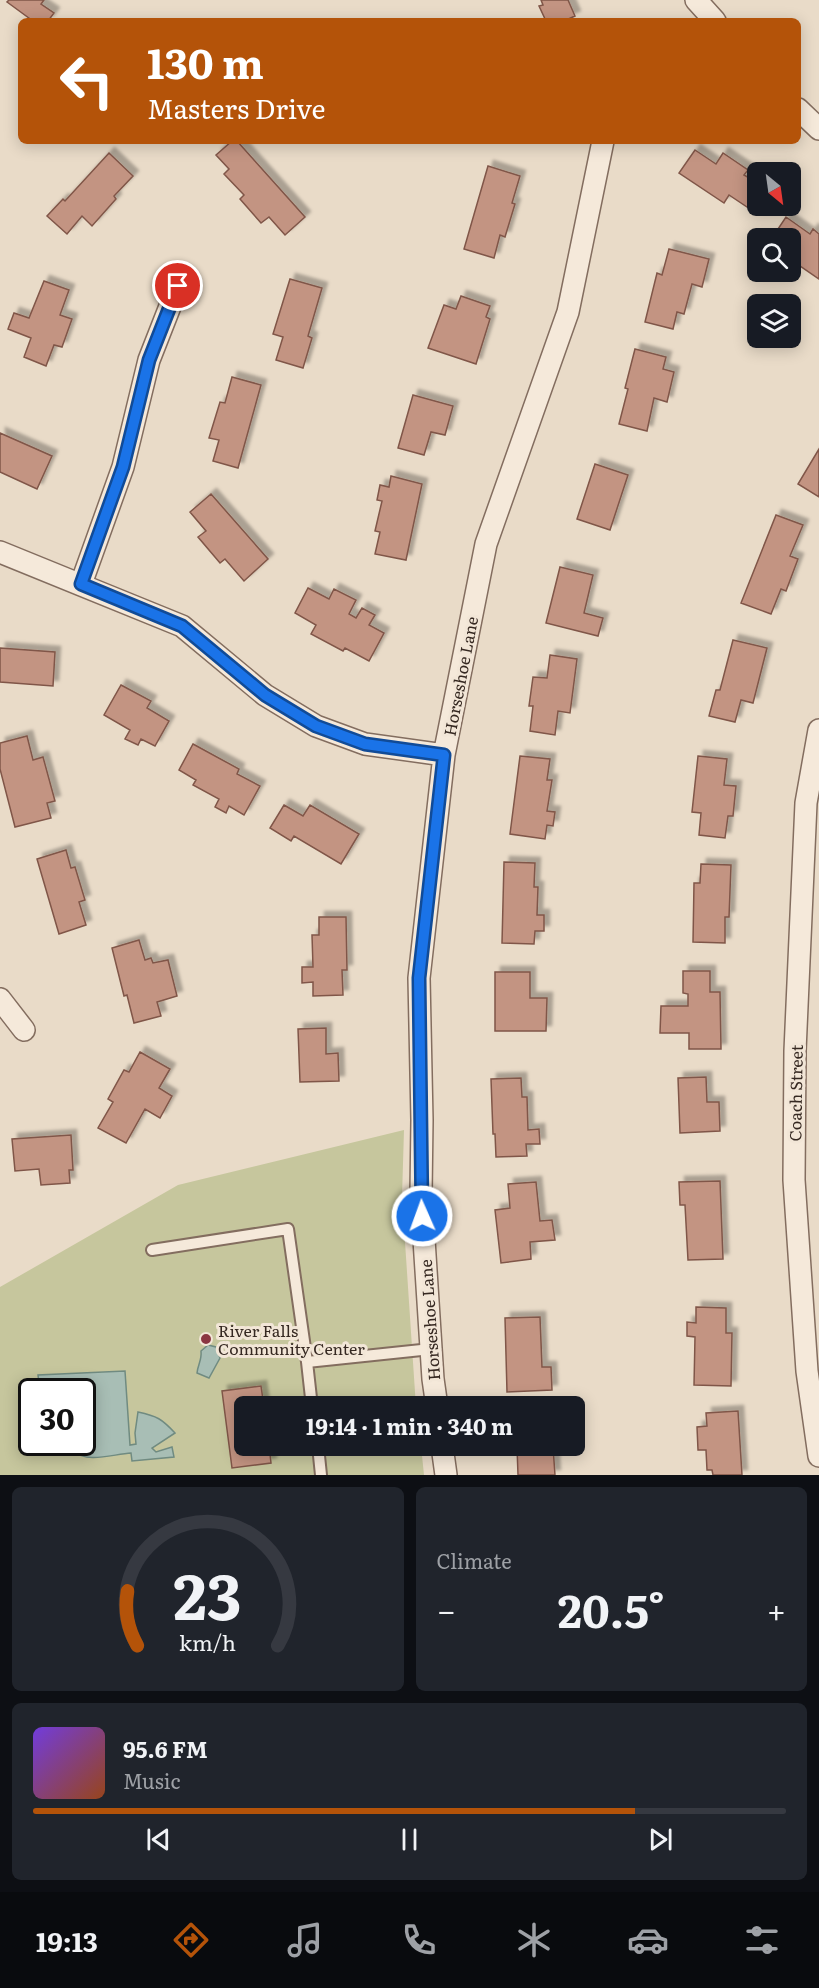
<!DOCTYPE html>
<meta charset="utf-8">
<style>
body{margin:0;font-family:Literata,serif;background:#20242c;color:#f1f3f6;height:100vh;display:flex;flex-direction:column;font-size:22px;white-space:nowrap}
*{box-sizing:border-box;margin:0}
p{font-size:20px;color:#9ea1a6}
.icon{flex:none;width:33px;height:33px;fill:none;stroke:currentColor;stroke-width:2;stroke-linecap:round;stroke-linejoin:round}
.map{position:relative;height:1475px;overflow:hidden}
.details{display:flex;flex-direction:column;gap:12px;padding:12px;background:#0d0f14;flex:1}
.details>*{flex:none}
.banner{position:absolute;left:18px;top:18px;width:783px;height:126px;border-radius:9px;box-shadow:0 3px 15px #0003;background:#b45309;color:#fff;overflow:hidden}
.needle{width:39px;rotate:151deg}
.buttons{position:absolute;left:747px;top:162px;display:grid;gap:12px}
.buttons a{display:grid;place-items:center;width:54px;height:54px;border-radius:9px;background:#171b24;box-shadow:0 3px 15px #0003;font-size:30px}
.speed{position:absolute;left:18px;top:1378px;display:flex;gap:12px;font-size:30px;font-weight:700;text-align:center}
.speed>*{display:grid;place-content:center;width:78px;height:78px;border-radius:50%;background:#171b24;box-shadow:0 3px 15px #0003;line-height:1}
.speed .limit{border:3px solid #111;border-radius:9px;background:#fff;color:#111}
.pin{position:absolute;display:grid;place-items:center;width:51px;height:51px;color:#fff;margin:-26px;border:3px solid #fff;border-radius:50%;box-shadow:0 2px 6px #0007}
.me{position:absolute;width:66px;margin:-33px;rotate:358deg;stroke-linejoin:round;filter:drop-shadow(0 0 4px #0008)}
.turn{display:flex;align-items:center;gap:21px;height:126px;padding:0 30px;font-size:27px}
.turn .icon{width:78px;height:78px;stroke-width:2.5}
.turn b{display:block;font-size:42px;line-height:51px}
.big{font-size:45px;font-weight:700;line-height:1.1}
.details .widget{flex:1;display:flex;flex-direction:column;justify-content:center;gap:9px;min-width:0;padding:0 21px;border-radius:9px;background:#20242c}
.details .dial{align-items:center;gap:0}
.dial svg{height:156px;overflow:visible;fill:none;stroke:#363941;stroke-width:7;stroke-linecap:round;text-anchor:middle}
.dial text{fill:#f1f3f6;stroke:none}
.song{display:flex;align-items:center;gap:18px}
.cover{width:72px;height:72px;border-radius:9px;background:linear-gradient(135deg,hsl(260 70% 55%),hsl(20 70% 35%))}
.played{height:6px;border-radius:3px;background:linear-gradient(90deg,#b45309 80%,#363941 80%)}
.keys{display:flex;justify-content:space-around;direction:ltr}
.heat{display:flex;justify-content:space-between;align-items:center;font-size:33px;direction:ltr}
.details .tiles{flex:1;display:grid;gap:12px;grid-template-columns:1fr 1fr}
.widget:last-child{grid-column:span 2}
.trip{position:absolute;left:234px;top:1396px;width:351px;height:60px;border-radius:9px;background:#171b24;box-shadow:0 3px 15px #0003;font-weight:700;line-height:60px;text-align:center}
.tab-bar{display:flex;height:96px;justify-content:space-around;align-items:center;background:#090b0e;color:#9ea1a6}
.tab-bar .icon{width:42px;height:42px}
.tab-bar .selected{color:#b45309}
.tab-bar b{font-size:27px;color:#f1f3f6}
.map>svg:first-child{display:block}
.green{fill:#c6c69d;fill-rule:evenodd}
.water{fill:#a8beb5;stroke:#708b81;stroke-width:1.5}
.building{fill:#c39482;stroke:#805648;stroke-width:1.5;filter:url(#shadow)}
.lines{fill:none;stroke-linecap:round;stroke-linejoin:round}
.service-casing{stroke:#836d5f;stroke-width:14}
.minor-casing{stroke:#836d5f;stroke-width:24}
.service{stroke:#f5e9da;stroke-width:10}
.minor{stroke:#f5e9da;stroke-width:21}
.route-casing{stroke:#114b97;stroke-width:15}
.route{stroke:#1a73e8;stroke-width:10}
.poi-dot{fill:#8b3642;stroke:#f2e6d7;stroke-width:2}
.labels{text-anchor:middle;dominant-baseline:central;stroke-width:6;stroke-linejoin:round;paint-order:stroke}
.street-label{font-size:16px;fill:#352821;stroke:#f2e6d7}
.poi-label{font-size:16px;fill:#352821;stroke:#f2e6d7;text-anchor:start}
</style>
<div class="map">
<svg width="819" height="1475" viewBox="0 0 819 1475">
<defs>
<filter id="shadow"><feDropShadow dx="5.5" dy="-5.5" stdDeviation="1.5" flood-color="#0004"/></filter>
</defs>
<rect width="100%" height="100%" fill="#e9dbc8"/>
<path class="green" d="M 404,1130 L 402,1197 L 416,1407 L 244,1407 L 244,1446 L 421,1446 L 424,1475 L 0,1475 L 0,1287 L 178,1185 ZM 32,1392 L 82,1392 L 82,1443 L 32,1443 Z"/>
<path class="water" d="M 208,1345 L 216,1347 L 220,1358 L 209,1378 L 197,1373 C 198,1364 202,1360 201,1351 Z
M 125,1371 L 130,1445 L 136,1444 L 135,1433 L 138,1412 C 157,1416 162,1419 175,1433 L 152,1448 L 156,1452 L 172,1447 L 174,1457 L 132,1461 L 131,1453 C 113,1454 88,1464 73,1451 L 73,1443 L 82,1443 L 82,1392 L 40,1392 L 38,1375 Z"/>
<path class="building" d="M 9,0 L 44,0 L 41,4 L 54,13 L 48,21 L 33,21 L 7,2 Z
M 541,0 L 568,0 L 575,16 L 564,21 L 546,21 L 539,6 L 543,5 Z
M 232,141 L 237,141 L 305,217 L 285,235 L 269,217 L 261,223 L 240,199 L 244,195 L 224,174 L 229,169 L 216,155 Z
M 695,150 L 716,164 L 723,153 L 748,170 L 744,175 L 758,183 L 758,197 L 750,209 L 729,195 L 724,203 L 679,173 Z
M 109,153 L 133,176 L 114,196 L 116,199 L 92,226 L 82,216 L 67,234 L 47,216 L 63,199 L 65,201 Z
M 488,166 L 520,176 L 512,203 L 515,204 L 505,237 L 500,235 L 494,258 L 464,249 Z
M 786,217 L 810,234 L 813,229 L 819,234 L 819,279 L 790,259 L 790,238 L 772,238 Z
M 669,249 L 709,259 L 702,287 L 692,284 L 684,314 L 677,312 L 673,329 L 645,322 L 657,273 L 662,275 Z
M 290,279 L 322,288 L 308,336 L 312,338 L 303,368 L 276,360 L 283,337 L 273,334 Z
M 44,281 L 69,290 L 60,315 L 72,319 L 62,347 L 54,345 L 46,366 L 24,357 L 31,338 L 8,329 L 14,313 L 29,318 Z
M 461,296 L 490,306 L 486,317 L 490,319 L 476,364 L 428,348 L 444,305 L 456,309 Z
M 635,349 L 666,357 L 663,369 L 674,372 L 667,402 L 654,398 L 647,431 L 619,424 L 628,389 L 625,388 Z
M 232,377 L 261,385 L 238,468 L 213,461 L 219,440 L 209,438 L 220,402 L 225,403 Z
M 413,395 L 453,406 L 445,435 L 431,432 L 424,455 L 398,448 Z
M 0,433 L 52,456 L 37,489 L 0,472 Z
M 819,449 L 819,497 L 798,484 Z
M 595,464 L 628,475 L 610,530 L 577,519 Z
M 391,476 L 422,484 L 406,560 L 375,554 L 380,532 L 375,531 L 382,501 L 377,500 L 380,485 L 389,487 Z
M 211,494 L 268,559 L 244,581 L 225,559 L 220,563 L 198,537 L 206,531 L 190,512 Z
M 776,515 L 803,525 L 790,556 L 798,559 L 786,591 L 781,589 L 771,614 L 741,603 Z
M 560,567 L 593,575 L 584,613 L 603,618 L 598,636 L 546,623 Z
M 308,588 L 329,599 L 334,589 L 356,600 L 349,614 L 356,618 L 362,608 L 375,615 L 369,625 L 384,633 L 369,661 L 345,648 L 343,651 L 311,634 L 316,625 L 295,613 Z
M 733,640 L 767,648 L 753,703 L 741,700 L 735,722 L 709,716 L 716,690 L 720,690 Z
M 0,648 L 55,652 L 53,686 L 0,682 Z
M 550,655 L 577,659 L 570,713 L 558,711 L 555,735 L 530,731 L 533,706 L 529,706 L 533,677 L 547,678 Z
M 121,685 L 151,701 L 147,708 L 169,721 L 155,746 L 141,739 L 138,745 L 125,739 L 130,730 L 104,715 Z
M 27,736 L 33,760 L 43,757 L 55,801 L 47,803 L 51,818 L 15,827 L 0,769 L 0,743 Z
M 193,744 L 239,769 L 237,774 L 260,786 L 244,815 L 229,806 L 226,813 L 215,807 L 219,799 L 193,785 L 196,780 L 179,770 Z
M 520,756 L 550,759 L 547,780 L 552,780 L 547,811 L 555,812 L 553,826 L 547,825 L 545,839 L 510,834 Z
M 698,756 L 727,759 L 724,785 L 736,786 L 733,816 L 728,816 L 725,838 L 699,835 L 701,813 L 692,812 Z
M 284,805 L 303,816 L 310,805 L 359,834 L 341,864 L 294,836 L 291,841 L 270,828 Z
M 66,850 L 71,868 L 75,867 L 85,900 L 79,902 L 86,925 L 59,934 L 37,859 Z
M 504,862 L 535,863 L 534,887 L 538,887 L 537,915 L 544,915 L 544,931 L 535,931 L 534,944 L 502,943 Z
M 701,864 L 731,865 L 729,917 L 725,917 L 725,943 L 693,942 L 694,883 L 700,883 Z
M 319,917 L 346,917 L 347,970 L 342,970 L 343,995 L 313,996 L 313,982 L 302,983 L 302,967 L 313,967 L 312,935 L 319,935 Z
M 139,940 L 145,960 L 151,958 L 153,963 L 168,960 L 177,996 L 157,1002 L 161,1016 L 134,1023 L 127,995 L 124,996 L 112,948 Z
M 683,971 L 710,971 L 710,992 L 720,992 L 721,1049 L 689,1049 L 689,1033 L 660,1033 L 661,1006 L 688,1006 L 688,994 L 683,993 Z
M 495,972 L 530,972 L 530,998 L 547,998 L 546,1031 L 495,1031 Z
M 326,1028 L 326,1054 L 338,1053 L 339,1081 L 300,1082 L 298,1029 Z
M 140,1052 L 170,1069 L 159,1088 L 172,1096 L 160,1118 L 145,1109 L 126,1143 L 98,1128 L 113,1102 L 108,1099 L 124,1070 L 129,1072 Z
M 706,1077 L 707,1102 L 719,1102 L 720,1131 L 680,1133 L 678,1078 Z
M 521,1078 L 522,1097 L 527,1097 L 528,1130 L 539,1129 L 540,1144 L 526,1144 L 527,1156 L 496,1157 L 495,1134 L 493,1134 L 491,1079 Z
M 71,1135 L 73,1170 L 69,1170 L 70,1183 L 41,1185 L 39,1169 L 15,1171 L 12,1139 Z
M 720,1181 L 723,1259 L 688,1260 L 685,1205 L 680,1205 L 679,1182 Z
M 536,1182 L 540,1221 L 552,1220 L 555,1240 L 530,1242 L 531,1259 L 501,1263 L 495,1210 L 510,1208 L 508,1184 Z
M 696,1307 L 726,1308 L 726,1333 L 732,1333 L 731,1386 L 694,1385 L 695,1337 L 687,1336 L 687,1322 L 696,1323 Z
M 540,1317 L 542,1367 L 551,1367 L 552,1390 L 507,1392 L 505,1318 Z
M 261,1386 L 264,1407 L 244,1407 L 244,1446 L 269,1446 L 271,1463 L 232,1468 L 222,1391 Z
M 738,1411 L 742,1475 L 713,1475 L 712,1470 L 707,1470 L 706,1450 L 698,1450 L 697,1427 L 707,1426 L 706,1413 Z
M 521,1446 L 553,1447 L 555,1475 L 518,1475 L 517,1447 Z"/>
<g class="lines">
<g class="service-casing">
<path id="service" d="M 152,1250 L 288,1229 L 307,1362
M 312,1407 L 307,1362 L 431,1349
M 318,1446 L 321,1475"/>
</g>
<g class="minor-casing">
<path id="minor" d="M 696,0 L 715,21
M 798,109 L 819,129
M 0,552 L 182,626 L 265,695 L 316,726 L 365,744 L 444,755
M 81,584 L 123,467 L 149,360 L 178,286
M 819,730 L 806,803 L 795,1051 L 794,1180 L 807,1371 L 819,1456
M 0,999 L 24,1030
M 437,1407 L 433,1379 L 421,1193 L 422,1120 L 419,978 L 444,755 L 486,544 L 568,312 L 603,141
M 442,1446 L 446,1475"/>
</g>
<use href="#service" class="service"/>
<use href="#minor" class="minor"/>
</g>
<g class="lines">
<g class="route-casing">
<path id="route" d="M 178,286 L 149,360 L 123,467 L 81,584 L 182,626 L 265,695 L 316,726 L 365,744 L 444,755 L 419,978 L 422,1216"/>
</g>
<use href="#route" class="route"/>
</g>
<circle class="poi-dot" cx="206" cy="1339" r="6"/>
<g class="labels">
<g class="street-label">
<text transform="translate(460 676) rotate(-79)">Horseshoe Lane</text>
<text transform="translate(795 1093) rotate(-89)">Coach Street</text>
<text transform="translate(429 1320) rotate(-94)">Horseshoe Lane</text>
</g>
<g class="poi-label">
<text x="218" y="1330">River Falls<tspan x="218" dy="18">Community Center</tspan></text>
</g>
</g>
</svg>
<div class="buttons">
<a><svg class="needle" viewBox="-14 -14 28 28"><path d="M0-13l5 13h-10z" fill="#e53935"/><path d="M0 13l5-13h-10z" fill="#9ea1a6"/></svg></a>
<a><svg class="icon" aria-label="search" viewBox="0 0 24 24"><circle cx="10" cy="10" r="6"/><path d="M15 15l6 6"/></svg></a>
<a><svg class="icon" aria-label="layers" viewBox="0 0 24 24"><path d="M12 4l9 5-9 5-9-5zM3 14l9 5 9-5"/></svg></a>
</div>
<div class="speed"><div class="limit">30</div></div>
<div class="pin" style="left:178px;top:286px;background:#d93025"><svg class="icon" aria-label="arrive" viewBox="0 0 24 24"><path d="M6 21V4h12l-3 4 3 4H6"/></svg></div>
<svg class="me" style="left:422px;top:1216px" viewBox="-20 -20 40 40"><circle r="17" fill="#1a73e8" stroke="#fff" stroke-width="3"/><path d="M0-11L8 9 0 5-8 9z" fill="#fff"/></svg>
<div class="trip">19:14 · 1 min · 340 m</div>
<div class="banner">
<div class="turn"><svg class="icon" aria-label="left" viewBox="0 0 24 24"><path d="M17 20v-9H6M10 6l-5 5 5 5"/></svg><div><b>130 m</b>Masters Drive</div></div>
</div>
</div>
<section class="details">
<div class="tiles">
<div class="widget dial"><svg viewBox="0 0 100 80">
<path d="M14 69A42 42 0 1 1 86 69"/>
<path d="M14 69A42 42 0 0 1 9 41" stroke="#b45309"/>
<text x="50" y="56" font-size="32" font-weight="700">23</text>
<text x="50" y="72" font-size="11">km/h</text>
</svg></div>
<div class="widget"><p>Climate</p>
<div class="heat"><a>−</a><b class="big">20.5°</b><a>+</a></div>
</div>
<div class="widget">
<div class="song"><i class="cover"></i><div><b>95.6 FM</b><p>Music</p></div></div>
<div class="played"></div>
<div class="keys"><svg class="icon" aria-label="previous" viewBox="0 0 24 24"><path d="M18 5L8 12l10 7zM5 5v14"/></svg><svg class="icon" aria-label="pause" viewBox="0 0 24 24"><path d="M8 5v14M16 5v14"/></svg><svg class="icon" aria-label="next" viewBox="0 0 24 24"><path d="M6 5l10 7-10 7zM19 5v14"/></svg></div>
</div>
</div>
</section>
<nav class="tab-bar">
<b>19:13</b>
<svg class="icon selected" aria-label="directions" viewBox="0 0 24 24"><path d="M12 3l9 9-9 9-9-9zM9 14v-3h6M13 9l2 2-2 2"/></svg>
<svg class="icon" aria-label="music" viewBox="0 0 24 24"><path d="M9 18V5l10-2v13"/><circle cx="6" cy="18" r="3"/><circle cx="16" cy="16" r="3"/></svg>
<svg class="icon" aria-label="phone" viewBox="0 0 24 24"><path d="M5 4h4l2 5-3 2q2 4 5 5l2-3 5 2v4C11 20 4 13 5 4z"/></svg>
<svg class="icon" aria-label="climate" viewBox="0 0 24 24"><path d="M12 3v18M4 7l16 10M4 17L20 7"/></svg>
<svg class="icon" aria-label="car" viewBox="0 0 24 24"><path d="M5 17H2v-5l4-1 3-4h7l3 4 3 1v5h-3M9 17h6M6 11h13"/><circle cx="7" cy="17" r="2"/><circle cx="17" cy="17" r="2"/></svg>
<svg class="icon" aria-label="filters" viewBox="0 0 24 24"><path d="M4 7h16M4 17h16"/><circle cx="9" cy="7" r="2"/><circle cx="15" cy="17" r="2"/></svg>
</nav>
